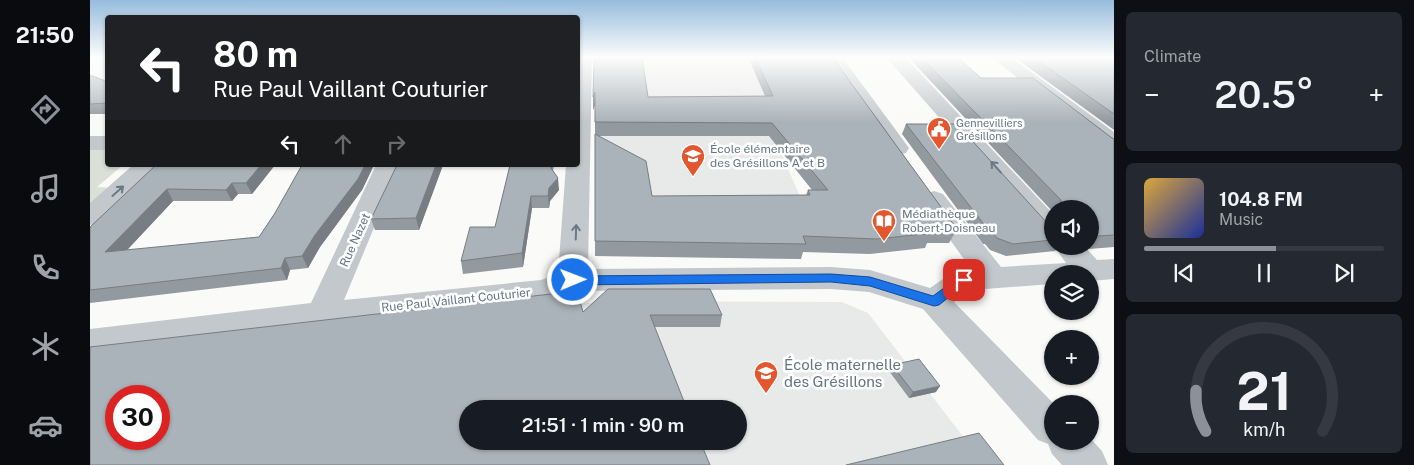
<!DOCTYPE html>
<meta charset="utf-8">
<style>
body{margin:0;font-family:"Public Sans",sans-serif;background:#242831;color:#f1f3f6;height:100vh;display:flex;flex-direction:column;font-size:19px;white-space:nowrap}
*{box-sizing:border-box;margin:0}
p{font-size:16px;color:#9ea1a6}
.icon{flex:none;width:28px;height:28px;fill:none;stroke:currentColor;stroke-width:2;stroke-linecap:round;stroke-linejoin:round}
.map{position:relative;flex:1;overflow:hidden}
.panel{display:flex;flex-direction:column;gap:12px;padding:12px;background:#0d0f14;width:300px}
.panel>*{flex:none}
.guide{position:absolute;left:15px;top:15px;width:475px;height:152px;border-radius:5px;box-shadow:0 1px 4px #0004;background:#202124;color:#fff;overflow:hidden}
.controls{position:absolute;left:954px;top:200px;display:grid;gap:10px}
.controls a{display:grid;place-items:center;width:55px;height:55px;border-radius:50%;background:#171b24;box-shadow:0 1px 4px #0004;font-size:25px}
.speed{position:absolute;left:15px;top:385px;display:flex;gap:10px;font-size:25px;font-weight:700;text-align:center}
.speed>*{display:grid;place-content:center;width:65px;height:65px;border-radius:50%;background:#171b24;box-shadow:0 1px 4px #0004;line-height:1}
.speed .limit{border:8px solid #d22;background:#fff;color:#111}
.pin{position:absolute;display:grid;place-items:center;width:42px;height:42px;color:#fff;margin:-21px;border-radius:10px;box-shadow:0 2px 8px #0006}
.me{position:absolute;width:55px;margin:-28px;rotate:89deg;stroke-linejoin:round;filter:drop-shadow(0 0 4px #0008)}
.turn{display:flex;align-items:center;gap:18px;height:105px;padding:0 25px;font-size:22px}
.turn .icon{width:65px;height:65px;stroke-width:2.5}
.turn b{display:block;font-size:35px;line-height:42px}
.lanes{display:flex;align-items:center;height:48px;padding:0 25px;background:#0003;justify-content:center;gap:25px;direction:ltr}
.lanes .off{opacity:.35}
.big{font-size:38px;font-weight:600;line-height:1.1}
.panel .card{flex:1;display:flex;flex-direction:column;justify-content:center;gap:8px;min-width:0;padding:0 18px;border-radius:8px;background:#242831}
.panel .dial{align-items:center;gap:0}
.dial svg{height:130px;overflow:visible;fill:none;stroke:#363941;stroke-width:7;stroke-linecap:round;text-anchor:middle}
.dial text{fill:#f1f3f6;stroke:none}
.song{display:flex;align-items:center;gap:15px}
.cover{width:60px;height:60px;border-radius:8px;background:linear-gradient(135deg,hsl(40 70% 55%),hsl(230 70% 35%))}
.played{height:5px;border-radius:2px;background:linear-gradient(90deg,#8c9099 55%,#363941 55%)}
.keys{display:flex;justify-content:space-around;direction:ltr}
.heat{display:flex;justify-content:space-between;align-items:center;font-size:28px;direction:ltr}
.trip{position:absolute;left:369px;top:400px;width:288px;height:50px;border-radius:25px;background:#171b24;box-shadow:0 1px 4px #0004;font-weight:600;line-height:50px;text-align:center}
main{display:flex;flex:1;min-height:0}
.menu{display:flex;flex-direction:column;width:90px;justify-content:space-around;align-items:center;background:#090b0e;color:#9ea1a6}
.menu .icon{width:35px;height:35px}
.menu .selected{color:#8c9099}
.menu b{font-size:22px;color:#f1f3f6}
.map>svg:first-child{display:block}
.built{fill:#e8e9e9;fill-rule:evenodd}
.green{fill:#dadfd7}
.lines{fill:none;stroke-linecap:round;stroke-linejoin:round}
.minor{fill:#c3c8cc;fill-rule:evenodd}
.wall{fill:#929a9f;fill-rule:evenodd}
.shaded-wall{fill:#777d82}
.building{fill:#aab3b9;stroke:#777d82;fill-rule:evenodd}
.oneway{stroke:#6a7a87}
.route{fill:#1a73e8;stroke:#114b97}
.labels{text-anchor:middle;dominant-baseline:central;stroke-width:5;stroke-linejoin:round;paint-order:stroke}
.far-poi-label{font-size:11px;fill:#657683;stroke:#fff;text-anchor:start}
.poi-label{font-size:12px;fill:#657683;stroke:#fff;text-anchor:start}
.street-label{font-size:12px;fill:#657683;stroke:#fff}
.near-poi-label{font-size:15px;fill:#657683;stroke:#fff;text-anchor:start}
</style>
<main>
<nav class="menu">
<b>21:50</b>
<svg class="icon selected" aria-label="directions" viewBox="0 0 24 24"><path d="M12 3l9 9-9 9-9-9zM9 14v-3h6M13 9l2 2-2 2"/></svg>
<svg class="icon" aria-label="music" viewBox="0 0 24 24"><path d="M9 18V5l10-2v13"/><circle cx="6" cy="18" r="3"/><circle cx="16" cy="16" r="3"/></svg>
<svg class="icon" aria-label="phone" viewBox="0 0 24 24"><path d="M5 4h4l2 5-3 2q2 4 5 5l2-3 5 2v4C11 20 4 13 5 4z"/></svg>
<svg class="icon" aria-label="climate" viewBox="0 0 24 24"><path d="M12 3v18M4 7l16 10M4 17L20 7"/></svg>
<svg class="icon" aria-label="car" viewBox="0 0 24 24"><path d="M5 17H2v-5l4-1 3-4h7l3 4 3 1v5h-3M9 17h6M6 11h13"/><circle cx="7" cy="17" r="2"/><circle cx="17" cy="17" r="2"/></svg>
</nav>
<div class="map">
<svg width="1024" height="465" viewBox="0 0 1024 465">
<rect width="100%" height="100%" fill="#fafaf8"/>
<path class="built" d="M 505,57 L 658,57 L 667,78 L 749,79 L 689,149 L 714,205 L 698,223 L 711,259 L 505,256 Z
M 518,301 L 752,302 L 778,313 L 895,465 L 0,465 L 0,354 ZM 26,396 L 69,396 L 69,439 L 26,439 ZM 378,409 L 648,409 L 648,441 L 378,441 Z"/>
<path class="green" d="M 17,146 L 18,165 L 33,165 L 7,187 L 24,188 L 0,204 L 0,147 Z"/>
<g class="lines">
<path class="minor" d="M 488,57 L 502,57 L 498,269 L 741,267 L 780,270 L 840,288 L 863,272 L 881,269 L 831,199 L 835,194 L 844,191 L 853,194 L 911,267 L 976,263 L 964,246 L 994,246 L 1007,260 L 1024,259 L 1024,279 L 1000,281 L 1000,274 L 962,274 L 962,284 L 881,290 L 864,302 L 964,404 L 962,404 L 962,441 L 1000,441 L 1000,438 L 1012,451 L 1018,465 L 972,465 L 962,454 L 958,444 L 948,440 L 833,309 L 779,292 L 741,289 L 486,291 L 453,302 L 260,323 L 0,355 L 0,329 L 221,303 L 286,165 L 310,165 L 254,300 L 451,280 L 468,274 L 476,165 L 488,165 Z
M 734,57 L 752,57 L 819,148 L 816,153 L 808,155 L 800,153 Z
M 796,57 L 815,57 L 962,213 L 962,238 L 952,235 Z
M 901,57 L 921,57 L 1024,132 L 1024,150 L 1016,148 Z
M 0,136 L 18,136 L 18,150 L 0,150 Z
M 43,165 L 69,165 L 9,223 L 0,225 L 0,203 Z"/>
</g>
<path class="wall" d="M 658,57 L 742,57 L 867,229 L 859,243 L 837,243 L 835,248 L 780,254 L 713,252 L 711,259 L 505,256 L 505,105 L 503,110 L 503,97 L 675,96 ZM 509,136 L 679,136 L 722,190 L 718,190 L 716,195 L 562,196 Z
M 818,57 L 867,57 L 891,78 L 1024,139 L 1024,247 L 999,249 L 996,246 L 1000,246 L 1000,209 L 962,209 L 962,211 Z
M 924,57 L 1024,57 L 1024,130 Z
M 0,75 L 18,82 L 18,114 L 0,114 Z
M 816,124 L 958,224 L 962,225 L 962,246 L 969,246 L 965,251 L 916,256 L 900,250 L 895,244 L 893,244 L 812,134 Z
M 66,165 L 185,165 L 162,194 L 148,194 L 142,201 L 83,201 L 37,250 L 169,237 L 185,213 L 212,165 L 284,165 L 272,190 L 230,247 L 218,268 L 200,270 L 197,280 L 0,303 L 0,227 Z
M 307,165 L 353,165 L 329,230 L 285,230 L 281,219 Z
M 420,165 L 464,165 L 463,171 L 469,190 L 460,201 L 459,208 L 442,208 L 433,267 L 373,274 L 371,261 L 405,227 Z
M 493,312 L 632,315 L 630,327 L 565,327 L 0,465 Z
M 802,365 L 846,392 L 819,398 L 799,371 Z"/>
<path class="shaded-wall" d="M 505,92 L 505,105 L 503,110 L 503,97 Z
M 171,165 L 185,165 L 162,194 L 156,183 Z
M 275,165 L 284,165 L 272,190 L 230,247 L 218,268 L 212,256 L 225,235 Z
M 346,165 L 353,165 L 329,230 L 326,218 Z
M 468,178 L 469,190 L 460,201 L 459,208 L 458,196 L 459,188 Z
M 142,183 L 148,194 L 142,201 L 136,190 Z
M 77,189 L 83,201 L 24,264 L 15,252 Z
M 441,196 L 442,208 L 433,267 L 432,253 Z
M 195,258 L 200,270 L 197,280 L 191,268 Z
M 850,386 L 846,392 L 819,398 L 823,392 Z"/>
<path class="building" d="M 504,57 L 552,57 L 558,97 L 683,96 L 665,57 L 742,57 L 867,229 L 839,228 L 842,233 L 787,239 L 713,236 L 716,244 L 505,241 L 505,134 L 556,161 L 562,196 L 720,195 L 718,190 L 738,190 L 682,123 L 505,122 L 505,92 L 503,97 Z
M 831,57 L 867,57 L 891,78 L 943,78 L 1022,138 L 1024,139 L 1024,235 L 1008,236 L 1003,232 L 1000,232 L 1000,209 L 971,209 L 971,200 Z
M 943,57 L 1024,57 L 1024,114 Z
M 0,75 L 18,82 L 18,103 L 0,104 Z
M 816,124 L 867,124 L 958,224 L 962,225 L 962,240 L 923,244 L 907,238 L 902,232 L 900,232 Z
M 66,165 L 171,165 L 156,183 L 142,183 L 136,190 L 77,189 L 15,252 L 169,237 L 185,213 L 212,165 L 275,165 L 268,179 L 225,235 L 212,256 L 195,258 L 191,268 L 0,290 L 0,227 Z
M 307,165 L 346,165 L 326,218 L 281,219 Z
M 420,165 L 461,165 L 461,168 L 468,178 L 459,188 L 458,196 L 441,196 L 432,253 L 371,261 L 380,227 L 405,227 Z
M 518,289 L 620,289 L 632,315 L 560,315 L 597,409 L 378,409 L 378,441 L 610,441 L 620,465 L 0,465 L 0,347 L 487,291 L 493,312 ZM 26,396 L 69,396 L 69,439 L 26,439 Z
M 829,359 L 850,386 L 823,392 L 802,365 Z
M 889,433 L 914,465 L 756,465 Z"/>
<defs><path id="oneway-shaft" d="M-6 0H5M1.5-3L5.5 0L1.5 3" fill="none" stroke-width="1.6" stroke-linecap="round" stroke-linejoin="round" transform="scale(1.25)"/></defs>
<g class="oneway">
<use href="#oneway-shaft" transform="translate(906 167) rotate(-132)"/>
<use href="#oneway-shaft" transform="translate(28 191) rotate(-42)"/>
<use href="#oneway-shaft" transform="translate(486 232) rotate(-88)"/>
</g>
<linearGradient id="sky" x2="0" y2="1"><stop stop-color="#96bcdc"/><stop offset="0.47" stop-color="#fdfdfc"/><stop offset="1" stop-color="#fdfdfc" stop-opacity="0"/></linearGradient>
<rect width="1024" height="122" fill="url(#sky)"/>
<path class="route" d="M 741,274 L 780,277 L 843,296 L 869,277 L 874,276 L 880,280 L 849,305 L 844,306 L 780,286 L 741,282 L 483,285 L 476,280 L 483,276 Z"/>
<defs>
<g id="civic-pin" transform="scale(1.25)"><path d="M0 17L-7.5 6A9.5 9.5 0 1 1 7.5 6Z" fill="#e4572e" stroke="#fff"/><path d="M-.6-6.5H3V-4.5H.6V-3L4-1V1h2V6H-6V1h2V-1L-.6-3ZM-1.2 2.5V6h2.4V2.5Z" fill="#fff"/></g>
<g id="school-pin" transform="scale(1.25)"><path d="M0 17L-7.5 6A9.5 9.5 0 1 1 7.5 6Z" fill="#e4572e" stroke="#fff"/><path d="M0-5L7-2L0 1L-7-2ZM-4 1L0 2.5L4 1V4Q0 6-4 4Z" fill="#fff"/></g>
<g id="library-pin" transform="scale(1.25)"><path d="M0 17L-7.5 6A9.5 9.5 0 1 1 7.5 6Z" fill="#e4572e" stroke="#fff"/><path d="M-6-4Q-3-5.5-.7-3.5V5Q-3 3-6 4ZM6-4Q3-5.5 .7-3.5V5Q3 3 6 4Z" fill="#fff"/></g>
</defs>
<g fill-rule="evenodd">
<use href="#civic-pin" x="849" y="129"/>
<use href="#school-pin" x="603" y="156"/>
<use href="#library-pin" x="794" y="221"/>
<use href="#school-pin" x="676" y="373"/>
</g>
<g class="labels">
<g class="far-poi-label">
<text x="866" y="123">Gennevilliers<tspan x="866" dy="13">Grésillons</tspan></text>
</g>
<g class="poi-label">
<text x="620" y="149">École élémentaire<tspan x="620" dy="14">des Grésillons A et B</tspan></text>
<text x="812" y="214">Médiathèque<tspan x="812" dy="14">Robert-Doisneau</tspan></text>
</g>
<g class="street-label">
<text transform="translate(265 240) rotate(-66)">Rue Nazet</text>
<text transform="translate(366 300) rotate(-6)">Rue Paul Vaillant Couturier</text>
</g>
<g class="near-poi-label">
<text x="694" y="364">École maternelle<tspan x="694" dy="17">des Grésillons</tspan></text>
</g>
</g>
</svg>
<div class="controls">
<a><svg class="icon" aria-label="sound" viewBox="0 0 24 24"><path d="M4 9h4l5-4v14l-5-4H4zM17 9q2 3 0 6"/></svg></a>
<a><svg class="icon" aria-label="layers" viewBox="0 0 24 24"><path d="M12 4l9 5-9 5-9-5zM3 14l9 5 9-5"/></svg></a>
<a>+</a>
<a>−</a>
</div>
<div class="speed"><div class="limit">30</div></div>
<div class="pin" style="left:874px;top:280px;background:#d93025"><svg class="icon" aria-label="arrive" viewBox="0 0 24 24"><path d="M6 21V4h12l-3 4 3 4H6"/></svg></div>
<svg class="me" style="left:483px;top:280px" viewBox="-20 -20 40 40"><circle r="17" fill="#1a73e8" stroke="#fff" stroke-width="3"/><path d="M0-11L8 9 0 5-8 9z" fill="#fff"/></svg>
<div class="trip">21:51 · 1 min · 90 m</div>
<div class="guide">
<div class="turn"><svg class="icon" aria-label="left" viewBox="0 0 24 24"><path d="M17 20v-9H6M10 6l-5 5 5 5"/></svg><div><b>80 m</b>Rue Paul Vaillant Couturier</div></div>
<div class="lanes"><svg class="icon" aria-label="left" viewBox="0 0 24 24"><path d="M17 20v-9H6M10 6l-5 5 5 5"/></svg><svg class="icon off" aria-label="ahead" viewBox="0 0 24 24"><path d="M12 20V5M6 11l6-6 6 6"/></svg><svg class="icon off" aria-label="right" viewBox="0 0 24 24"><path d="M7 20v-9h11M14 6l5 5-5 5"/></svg></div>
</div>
</div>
<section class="panel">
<div class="card"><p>Climate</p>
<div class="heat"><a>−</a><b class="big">20.5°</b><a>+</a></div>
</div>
<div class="card">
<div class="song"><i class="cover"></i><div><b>104.8 FM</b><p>Music</p></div></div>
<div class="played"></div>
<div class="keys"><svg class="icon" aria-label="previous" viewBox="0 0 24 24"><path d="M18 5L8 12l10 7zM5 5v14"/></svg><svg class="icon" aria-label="pause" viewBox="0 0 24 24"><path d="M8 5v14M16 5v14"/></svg><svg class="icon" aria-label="next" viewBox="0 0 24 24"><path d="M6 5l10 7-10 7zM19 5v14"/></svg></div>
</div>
<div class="card dial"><svg viewBox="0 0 100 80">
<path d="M14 69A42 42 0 1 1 86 69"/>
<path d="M14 69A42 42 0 0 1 8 44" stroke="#8c9099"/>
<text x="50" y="56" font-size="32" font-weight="700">21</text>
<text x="50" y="72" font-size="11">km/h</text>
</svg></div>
</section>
</main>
